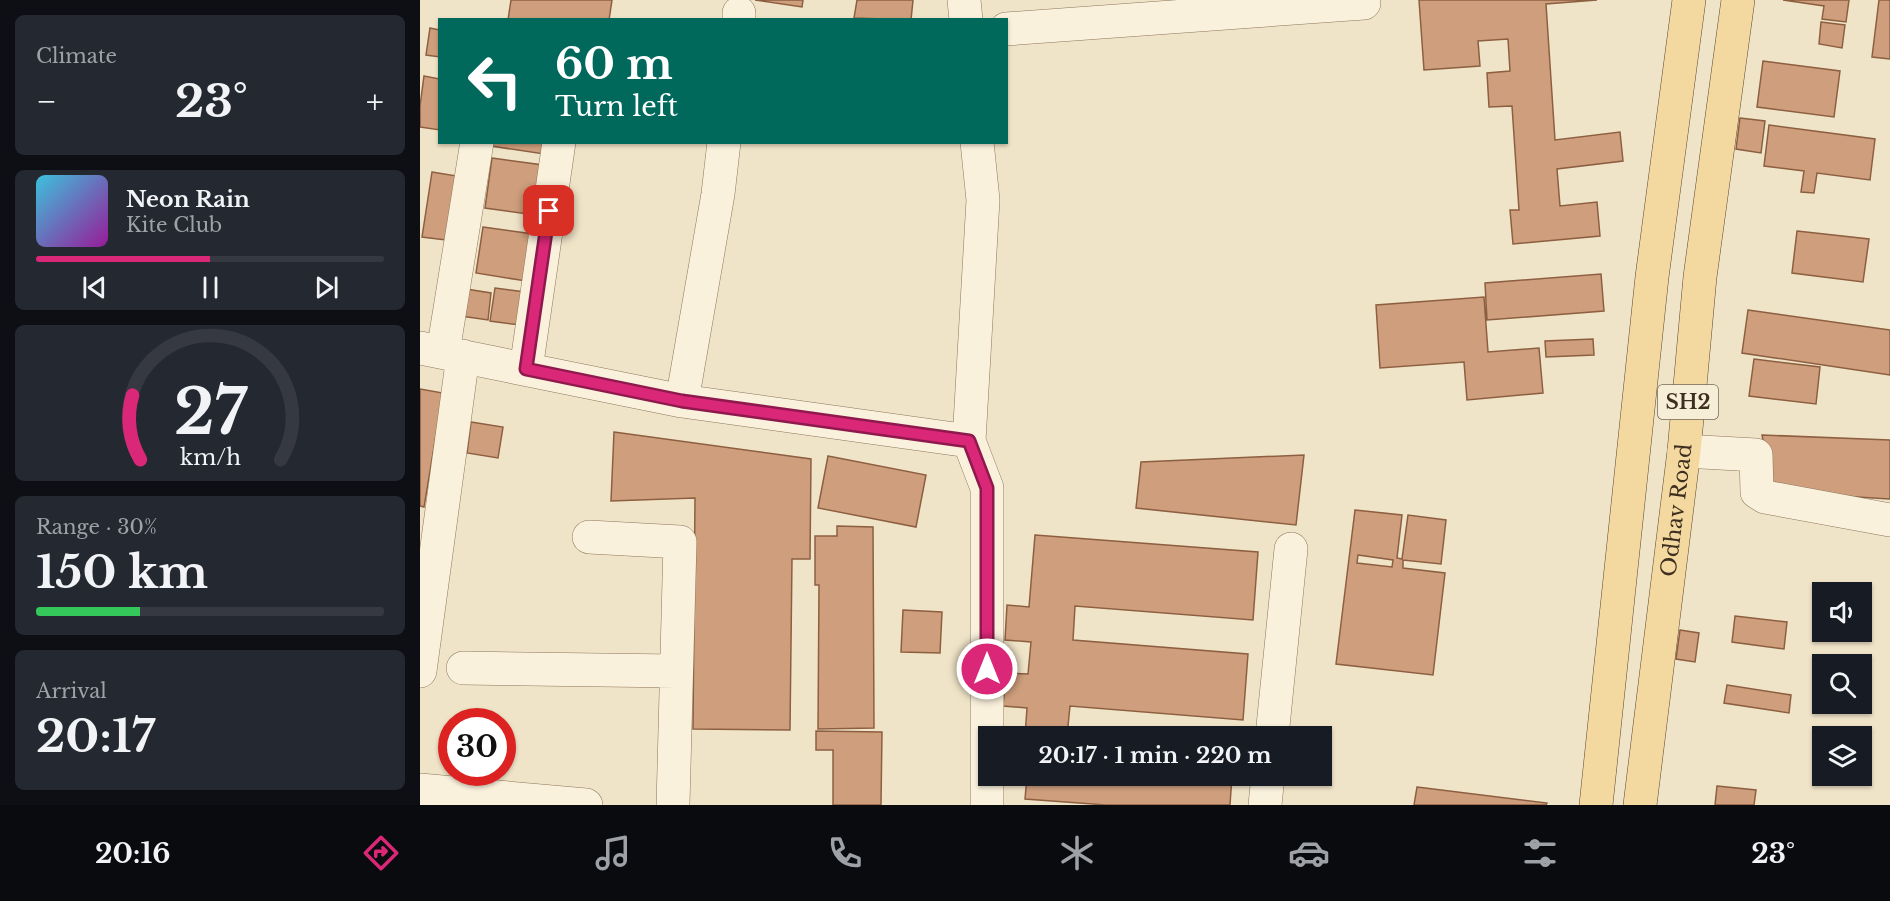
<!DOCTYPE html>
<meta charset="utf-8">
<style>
body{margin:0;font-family:"Libre Baskerville",serif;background:#242831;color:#f1f3f6;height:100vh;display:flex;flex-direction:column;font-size:22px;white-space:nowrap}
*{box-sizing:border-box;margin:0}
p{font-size:20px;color:#9ea1a6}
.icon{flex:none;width:33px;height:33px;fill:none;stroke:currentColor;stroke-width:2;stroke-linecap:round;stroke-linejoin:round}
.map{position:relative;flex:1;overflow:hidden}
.drawer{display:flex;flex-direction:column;gap:15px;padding:15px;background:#0d0f14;width:420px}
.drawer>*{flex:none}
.guide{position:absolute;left:18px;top:18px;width:570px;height:126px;border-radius:0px;box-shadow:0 2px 4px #0004;background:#00695c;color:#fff;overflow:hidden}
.fabs{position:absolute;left:1392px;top:582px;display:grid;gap:12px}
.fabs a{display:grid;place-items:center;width:60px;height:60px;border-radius:0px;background:#171b24;box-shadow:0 2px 4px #0004;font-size:30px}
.speed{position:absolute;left:18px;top:708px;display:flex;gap:12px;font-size:30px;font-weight:700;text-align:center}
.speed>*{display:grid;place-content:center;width:78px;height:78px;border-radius:50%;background:#171b24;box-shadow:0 2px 4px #0004;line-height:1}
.speed .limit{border:9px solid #d22;background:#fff;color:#111}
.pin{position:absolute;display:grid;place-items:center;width:51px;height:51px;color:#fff;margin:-26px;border-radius:12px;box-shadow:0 3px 9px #0006}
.me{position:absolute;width:66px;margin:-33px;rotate:0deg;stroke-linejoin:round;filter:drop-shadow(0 0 4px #0008)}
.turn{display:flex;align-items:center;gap:21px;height:126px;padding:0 18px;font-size:27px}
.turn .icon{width:78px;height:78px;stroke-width:2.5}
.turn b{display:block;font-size:42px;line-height:51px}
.big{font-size:45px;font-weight:700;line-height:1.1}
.drawer .tile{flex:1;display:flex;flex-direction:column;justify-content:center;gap:9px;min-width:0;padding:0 21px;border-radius:9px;background:#242831}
.drawer .dial{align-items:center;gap:0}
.dial svg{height:156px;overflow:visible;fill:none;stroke:#363941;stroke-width:7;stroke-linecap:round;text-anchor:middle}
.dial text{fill:#f1f3f6;stroke:none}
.song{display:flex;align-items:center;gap:18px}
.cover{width:72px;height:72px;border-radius:9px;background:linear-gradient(135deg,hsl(190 70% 55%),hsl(300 70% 35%))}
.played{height:6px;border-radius:3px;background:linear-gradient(90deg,#db2777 50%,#363941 50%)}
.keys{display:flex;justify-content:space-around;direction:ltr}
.heat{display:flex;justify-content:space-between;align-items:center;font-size:33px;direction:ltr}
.charge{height:9px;border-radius:4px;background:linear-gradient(90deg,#34c759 30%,#363941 0)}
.trip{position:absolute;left:558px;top:726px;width:354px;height:60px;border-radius:0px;background:#171b24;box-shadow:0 2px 4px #0004;font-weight:700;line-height:60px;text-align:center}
.menu{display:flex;height:96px;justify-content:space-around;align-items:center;background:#090b0e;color:#9ea1a6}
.menu .icon{width:42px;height:42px}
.menu .on{color:#db2777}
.menu b{font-size:27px;color:#f1f3f6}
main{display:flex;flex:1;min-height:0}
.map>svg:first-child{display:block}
.building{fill:#cf9f7d;stroke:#8d5f41;stroke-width:1.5;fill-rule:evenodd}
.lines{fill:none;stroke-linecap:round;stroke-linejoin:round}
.minor-casing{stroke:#8d765c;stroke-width:34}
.major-casing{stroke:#5b4430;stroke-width:34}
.minor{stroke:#faf1dc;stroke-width:33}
.major{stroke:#f3d9a0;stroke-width:33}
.route-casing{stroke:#8e194d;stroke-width:15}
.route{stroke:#db2777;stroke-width:10}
.labels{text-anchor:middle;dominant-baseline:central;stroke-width:6;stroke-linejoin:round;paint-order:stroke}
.shield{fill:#f7eed8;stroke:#756857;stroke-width:1.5}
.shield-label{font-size:20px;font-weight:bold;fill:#3d2e20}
.street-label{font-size:21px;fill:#3d2e20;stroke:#f7eed8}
</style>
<main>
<section class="drawer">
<div class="tile"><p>Climate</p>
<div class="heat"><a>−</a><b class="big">23°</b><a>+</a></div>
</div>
<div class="tile">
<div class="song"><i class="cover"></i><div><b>Neon Rain</b><p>Kite Club</p></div></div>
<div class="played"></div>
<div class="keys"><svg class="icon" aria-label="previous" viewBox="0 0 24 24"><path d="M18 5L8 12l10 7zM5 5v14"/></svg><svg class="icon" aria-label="pause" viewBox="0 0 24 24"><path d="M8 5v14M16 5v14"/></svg><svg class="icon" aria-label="next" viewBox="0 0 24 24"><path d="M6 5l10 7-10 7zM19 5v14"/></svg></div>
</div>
<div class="tile dial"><svg viewBox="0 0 100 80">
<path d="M14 69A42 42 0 1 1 86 69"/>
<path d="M14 69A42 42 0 0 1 10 36" stroke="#db2777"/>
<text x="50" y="56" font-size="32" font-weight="700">27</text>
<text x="50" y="72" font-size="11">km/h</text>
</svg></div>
<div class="tile"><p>Range · 30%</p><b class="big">150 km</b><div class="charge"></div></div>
<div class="tile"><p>Arrival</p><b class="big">20:17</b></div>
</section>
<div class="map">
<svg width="1470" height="805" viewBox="0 0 1470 805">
<rect width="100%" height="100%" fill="#f0e4c8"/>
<path class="building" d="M 91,0 L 192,0 L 189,20 L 88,20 Z
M 335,0 L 383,0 L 382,7 Z
M 437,0 L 493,0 L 491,20 L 434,18 Z
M 999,0 L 1177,0 L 1126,4 L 1135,140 L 1200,132 L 1203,161 L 1137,169 L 1140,206 L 1177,202 L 1180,236 L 1093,244 L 1090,210 L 1099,210 L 1092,106 L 1069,107 L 1067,73 L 1090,71 L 1088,39 L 1058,41 L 1060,66 L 1004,70 Z
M 1363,0 L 1429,0 L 1426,22 L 1402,19 L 1404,6 Z
M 1459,0 L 1470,0 L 1470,59 L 1452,57 Z
M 1401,22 L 1425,25 L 1422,48 L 1399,44 Z
M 10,28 L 20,30 L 20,57 L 6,55 Z
M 1343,61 L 1420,71 L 1414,117 L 1337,107 Z
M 4,76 L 20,79 L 20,130 L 0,127 L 0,106 Z
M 1320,118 L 1345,121 L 1341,153 L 1316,149 Z
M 1349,125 L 1455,139 L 1450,180 L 1397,173 L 1394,193 L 1381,192 L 1384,171 L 1344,166 Z
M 71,142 L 125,142 L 124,154 L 71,146 Z
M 72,158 L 123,165 L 115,215 L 65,208 Z
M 12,172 L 43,177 L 34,241 L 2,237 Z
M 63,227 L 113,234 L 106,281 L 56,273 Z
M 1377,231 L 1449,239 L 1443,282 L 1372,273 Z
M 1181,274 L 1184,311 L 1067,320 L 1065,283 Z
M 75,288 L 105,292 L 100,325 L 70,321 Z
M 46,289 L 71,293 L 68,320 L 41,316 Z
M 1064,297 L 1068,352 L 1119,348 L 1123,393 L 1047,400 L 1044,362 L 960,368 L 956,305 Z
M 1328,310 L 1470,330 L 1470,375 L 1322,353 Z
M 1173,339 L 1174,355 L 1126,357 L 1125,341 Z
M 1334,359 L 1400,367 L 1396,404 L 1329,396 Z
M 0,389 L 23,393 L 4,507 L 0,506 Z
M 51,422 L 83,427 L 78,458 L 47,453 Z
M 194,432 L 391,459 L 390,559 L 372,559 L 370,730 L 273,729 L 275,498 L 191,501 Z
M 1342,435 L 1470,440 L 1470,499 L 1353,492 Z
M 884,455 L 876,525 L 716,508 L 721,462 Z
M 408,456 L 506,475 L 496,527 L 398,508 Z
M 935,510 L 982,515 L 977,558 L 982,559 L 988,515 L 1026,520 L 1021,564 L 983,560 L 983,568 L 1025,573 L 1013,675 L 916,664 ZM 938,555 L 973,560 L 972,567 L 937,563 Z
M 417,526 L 453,527 L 454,728 L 398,729 L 399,585 L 395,585 L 395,536 L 417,536 Z
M 615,535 L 838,552 L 833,620 L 655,606 L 653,640 L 828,654 L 823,720 L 650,706 L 647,736 L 605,736 L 607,708 L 583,706 L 586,673 L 608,674 L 611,642 L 585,640 L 587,605 L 609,607 Z
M 483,610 L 522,612 L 520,653 L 481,652 Z
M 1315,616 L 1367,622 L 1364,649 L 1312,642 Z
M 1260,630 L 1279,633 L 1275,662 L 1256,659 Z
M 1307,685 L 1371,695 L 1369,713 L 1304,703 Z
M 396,731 L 462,732 L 461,805 L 413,805 L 413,750 L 396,750 Z
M 607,776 L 812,776 L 810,805 L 686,805 L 605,799 Z
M 1297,786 L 1336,790 L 1334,805 L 1295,805 Z
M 997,787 L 1127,803 L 1126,805 L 994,805 Z"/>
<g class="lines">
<g class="minor-casing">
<path id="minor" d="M 544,0 L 546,20
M 319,20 L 319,13
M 586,29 L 944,3
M 557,142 L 563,200 L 549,441 L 567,488 L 567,805
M 0,348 L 262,401 L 549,441
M 23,352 L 57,142
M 106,369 L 139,142
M 262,401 L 298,194 L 304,142
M 1264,451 L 1336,455 L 1337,492 L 1345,497 L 1470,520
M 169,537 L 260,542 L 253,805
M 43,668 L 256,671
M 0,671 L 43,356
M 852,736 L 871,549
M 0,790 L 166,805
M 845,805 L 848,776"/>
</g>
<g class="major-casing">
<g id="major">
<path d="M 1176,805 L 1232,277 L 1269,0"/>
<path id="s1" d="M 1220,805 L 1264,451 L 1280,277 L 1318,0"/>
</g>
</g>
<use href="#minor" class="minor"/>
<use href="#major" class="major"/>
</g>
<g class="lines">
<g class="route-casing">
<path id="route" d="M 129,211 L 106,369 L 262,401 L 549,441 L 567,488 L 567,669"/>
</g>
<use href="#route" class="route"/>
</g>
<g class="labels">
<rect class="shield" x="1238" y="385" width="60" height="34" rx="4.5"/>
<g class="shield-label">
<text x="1268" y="402">SH2</text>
</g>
<g class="street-label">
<text stroke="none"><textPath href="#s1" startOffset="297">Odhav Road</textPath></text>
</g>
</g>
</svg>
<div class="fabs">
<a><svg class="icon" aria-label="sound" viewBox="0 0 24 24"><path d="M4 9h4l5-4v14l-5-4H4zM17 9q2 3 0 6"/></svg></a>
<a><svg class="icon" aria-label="search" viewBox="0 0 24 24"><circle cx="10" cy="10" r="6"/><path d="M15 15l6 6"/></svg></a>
<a><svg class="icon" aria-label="layers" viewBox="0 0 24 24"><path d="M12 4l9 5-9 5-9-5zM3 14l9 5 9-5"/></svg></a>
</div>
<div class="speed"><div class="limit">30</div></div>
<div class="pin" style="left:129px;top:211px;background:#d93025"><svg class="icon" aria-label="arrive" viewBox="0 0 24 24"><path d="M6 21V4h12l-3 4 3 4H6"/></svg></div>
<svg class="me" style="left:567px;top:669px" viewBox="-20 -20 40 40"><circle r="17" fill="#db2777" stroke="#fff" stroke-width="3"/><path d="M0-11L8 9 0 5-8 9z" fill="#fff"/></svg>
<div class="trip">20:17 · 1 min · 220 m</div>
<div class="guide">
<div class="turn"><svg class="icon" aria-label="left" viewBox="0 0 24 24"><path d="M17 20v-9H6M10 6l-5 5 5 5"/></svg><div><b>60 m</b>Turn left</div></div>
</div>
</div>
</main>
<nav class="menu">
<b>20:16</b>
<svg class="icon on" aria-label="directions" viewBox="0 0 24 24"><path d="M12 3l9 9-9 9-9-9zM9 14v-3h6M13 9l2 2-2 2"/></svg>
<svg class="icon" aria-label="music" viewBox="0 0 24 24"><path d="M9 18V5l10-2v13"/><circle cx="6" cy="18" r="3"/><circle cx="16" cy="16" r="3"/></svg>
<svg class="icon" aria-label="phone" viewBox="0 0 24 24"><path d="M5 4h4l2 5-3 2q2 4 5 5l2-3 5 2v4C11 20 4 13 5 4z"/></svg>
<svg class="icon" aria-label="climate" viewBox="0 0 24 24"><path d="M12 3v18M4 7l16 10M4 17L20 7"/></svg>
<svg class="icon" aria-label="car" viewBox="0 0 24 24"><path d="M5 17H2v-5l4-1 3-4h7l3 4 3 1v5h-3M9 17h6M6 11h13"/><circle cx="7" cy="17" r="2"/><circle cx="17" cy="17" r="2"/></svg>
<svg class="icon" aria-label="filters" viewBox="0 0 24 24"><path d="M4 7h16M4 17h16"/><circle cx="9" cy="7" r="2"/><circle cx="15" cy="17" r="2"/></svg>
<b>23°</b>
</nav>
